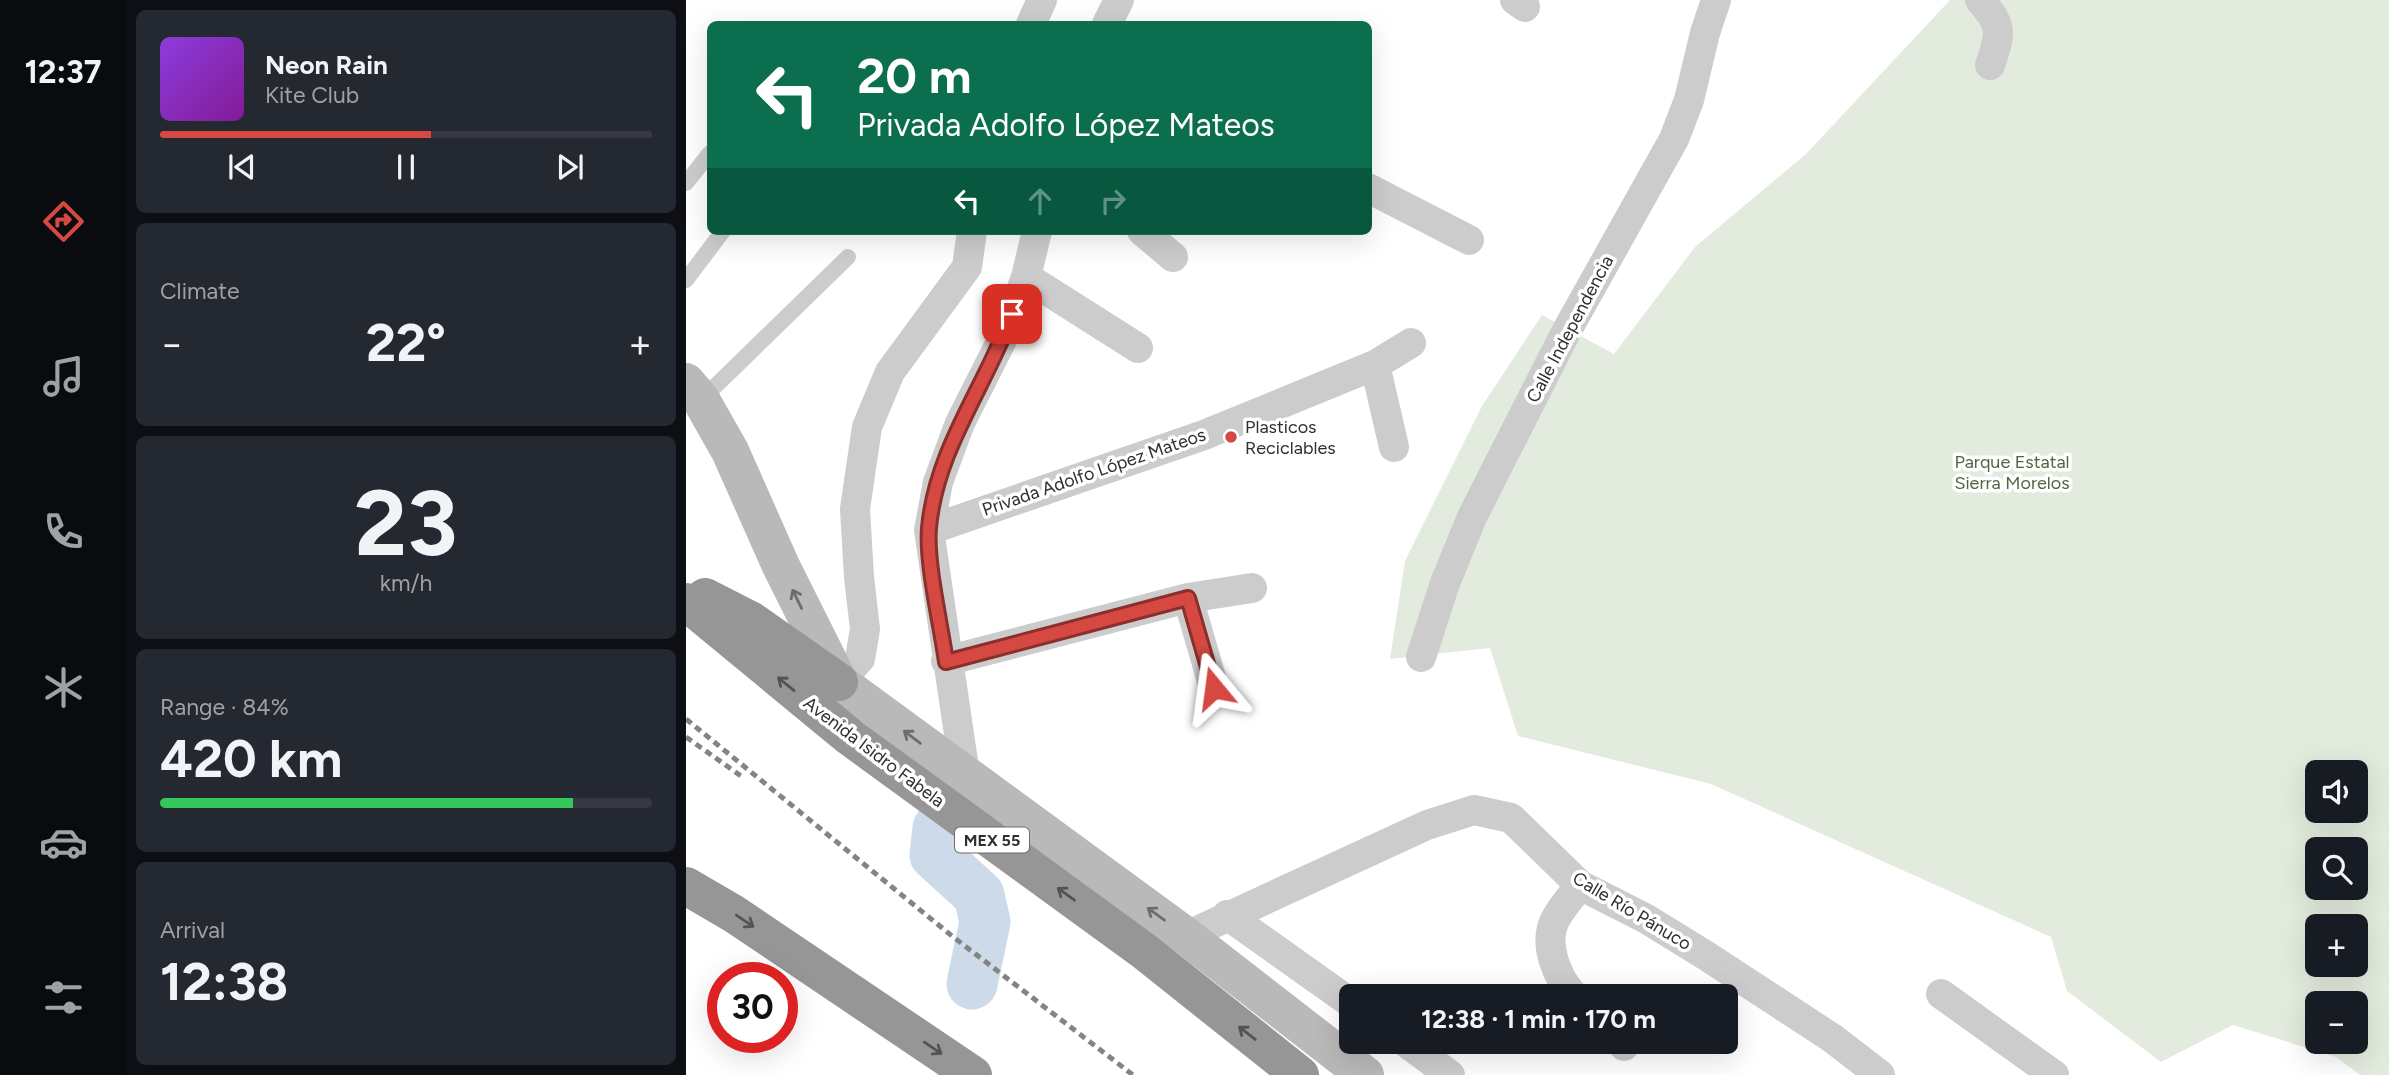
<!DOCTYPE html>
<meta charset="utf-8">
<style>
body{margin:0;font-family:Figtree,sans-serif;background:#242831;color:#f1f3f6;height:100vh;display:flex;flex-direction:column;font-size:26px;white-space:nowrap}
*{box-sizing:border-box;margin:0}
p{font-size:23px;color:#9ea1a6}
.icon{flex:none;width:38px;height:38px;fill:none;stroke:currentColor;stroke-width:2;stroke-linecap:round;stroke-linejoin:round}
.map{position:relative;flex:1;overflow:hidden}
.drawer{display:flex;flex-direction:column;gap:10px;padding:10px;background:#0d0f14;width:560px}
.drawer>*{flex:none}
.guide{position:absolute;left:21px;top:21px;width:665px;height:214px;border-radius:10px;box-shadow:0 7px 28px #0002;background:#0b6e4f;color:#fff;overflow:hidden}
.buttons{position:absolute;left:1619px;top:760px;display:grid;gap:14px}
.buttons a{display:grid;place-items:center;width:63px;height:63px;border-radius:10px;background:#171b24;box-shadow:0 7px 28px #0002;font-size:35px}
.speed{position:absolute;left:21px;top:962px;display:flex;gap:14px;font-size:35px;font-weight:700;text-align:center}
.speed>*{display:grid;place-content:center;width:91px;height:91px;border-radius:50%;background:#171b24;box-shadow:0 7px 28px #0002;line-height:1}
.speed .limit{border:10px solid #d22;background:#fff;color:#111}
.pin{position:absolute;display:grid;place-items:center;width:60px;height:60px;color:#fff;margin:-30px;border-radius:14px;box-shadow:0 4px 10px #0006}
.me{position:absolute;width:77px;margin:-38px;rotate:344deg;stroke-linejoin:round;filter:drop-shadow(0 0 5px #0008)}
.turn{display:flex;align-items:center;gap:24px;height:147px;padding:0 35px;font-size:32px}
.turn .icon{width:91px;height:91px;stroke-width:2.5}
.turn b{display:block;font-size:49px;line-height:60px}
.lanes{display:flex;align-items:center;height:66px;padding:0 35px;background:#0003;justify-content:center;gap:35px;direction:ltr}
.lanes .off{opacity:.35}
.big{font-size:52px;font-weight:700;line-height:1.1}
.drawer .tile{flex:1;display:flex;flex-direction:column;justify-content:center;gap:10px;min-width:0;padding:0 24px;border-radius:10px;background:#242831}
.drawer .dial{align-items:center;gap:0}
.dial b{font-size:91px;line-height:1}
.song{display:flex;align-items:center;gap:21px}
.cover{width:84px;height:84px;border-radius:10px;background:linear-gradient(135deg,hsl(270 70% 55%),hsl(290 70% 35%))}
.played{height:7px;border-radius:4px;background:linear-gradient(90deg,#d54942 55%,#363941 55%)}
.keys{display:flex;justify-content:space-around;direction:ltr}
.heat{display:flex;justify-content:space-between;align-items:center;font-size:38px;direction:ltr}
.charge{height:10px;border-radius:5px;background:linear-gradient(90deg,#34c759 84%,#363941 0)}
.trip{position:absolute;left:653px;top:984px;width:399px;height:70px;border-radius:10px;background:#171b24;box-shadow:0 7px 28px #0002;font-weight:700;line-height:70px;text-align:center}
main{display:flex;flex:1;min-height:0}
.tabs{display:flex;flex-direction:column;width:126px;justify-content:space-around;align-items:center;background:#090b0e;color:#9ea1a6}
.tabs .icon{width:49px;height:49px}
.tabs .active{color:#d54942}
.tabs b{font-size:32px;color:#f1f3f6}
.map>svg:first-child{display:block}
.green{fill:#e3ebde;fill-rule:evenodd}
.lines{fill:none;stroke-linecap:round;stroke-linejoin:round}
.river{stroke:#ccdae9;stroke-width:51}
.lane{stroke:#ccc;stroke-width:16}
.street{stroke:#ccc;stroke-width:30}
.secondary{stroke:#b9b9b9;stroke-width:38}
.highway{stroke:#969696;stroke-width:38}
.rail{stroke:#848484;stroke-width:5;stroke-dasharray:7 5;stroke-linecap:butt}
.oneway{stroke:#6d6d6d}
.oneway2{stroke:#535353}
.route-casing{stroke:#8a2f2b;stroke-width:18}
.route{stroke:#d54942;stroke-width:12}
.poi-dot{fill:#d54942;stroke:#fff;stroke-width:2.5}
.labels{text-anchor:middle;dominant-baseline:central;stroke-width:7;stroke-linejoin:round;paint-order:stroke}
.shield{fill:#fff;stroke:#6d6d6d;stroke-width:2}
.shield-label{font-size:16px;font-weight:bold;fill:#2f2f2f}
.street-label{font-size:18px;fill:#2f2f2f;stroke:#fff}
.poi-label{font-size:18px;fill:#2f2f2f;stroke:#fff;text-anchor:start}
.park-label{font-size:18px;fill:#4e6740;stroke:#fff}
</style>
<main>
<nav class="tabs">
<b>12:37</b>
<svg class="icon active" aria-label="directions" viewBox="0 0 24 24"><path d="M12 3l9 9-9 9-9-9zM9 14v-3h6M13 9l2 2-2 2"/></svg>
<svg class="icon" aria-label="music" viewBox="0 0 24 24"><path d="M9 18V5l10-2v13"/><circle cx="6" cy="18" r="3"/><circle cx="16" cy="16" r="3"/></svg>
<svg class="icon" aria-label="phone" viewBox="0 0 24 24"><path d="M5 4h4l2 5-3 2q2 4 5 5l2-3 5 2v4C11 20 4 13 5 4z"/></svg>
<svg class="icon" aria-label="climate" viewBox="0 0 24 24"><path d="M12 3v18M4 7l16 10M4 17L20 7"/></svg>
<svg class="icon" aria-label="car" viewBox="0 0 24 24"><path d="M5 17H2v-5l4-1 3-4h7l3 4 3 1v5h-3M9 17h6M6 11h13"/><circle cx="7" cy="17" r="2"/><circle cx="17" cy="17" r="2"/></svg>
<svg class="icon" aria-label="filters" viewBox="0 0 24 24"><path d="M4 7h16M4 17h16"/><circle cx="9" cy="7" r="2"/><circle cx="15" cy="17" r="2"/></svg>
</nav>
<section class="drawer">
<div class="tile">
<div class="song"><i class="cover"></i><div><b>Neon Rain</b><p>Kite Club</p></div></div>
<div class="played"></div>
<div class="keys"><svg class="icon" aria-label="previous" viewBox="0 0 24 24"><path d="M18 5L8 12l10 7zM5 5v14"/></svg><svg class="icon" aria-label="pause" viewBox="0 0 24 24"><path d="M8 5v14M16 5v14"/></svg><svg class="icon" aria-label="next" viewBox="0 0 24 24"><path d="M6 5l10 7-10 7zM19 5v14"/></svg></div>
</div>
<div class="tile"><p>Climate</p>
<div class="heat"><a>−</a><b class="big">22°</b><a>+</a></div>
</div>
<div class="tile dial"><b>23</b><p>km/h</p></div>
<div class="tile"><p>Range · 84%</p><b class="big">420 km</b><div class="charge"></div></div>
<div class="tile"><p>Arrival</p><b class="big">12:38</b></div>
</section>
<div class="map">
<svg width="1703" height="1075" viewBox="0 0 1703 1075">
<rect width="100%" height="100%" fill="#fff"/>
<path class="green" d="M 1264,0 L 1703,0 L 1703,1075 L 1674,1075 L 1650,1057 L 1547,1025 L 1475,1062 L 1381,991 L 1365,937 L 1025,784 L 832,736 L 804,648 L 704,659 L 719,561 L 796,406 L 856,315 L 928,354 L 1009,247 L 1120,154 ZM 1631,772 L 1670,772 L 1670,810 L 1631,810 ZM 1631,849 L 1670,849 L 1670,887 L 1631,887 ZM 1631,926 L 1670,926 L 1670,964 L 1631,964 ZM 1631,1003 L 1670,1003 L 1670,1041 L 1631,1041 Z"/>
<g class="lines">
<path class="river" d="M 252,828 L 249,855 L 293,895 L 299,922 L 286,984"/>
<path class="lane" d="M 0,183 L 24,153
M 0,280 L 37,231
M 15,400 L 162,257"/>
<path class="street" d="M 829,0 L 839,7
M 1294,0 C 1317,26 1315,33 1304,65
M 345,24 L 356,0
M 421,24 L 433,0
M 682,188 L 783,240
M 456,231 L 487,257
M 340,277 L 452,348
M 689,365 L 708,447
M 243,530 L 518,435 L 689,365 L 725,343
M 502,598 L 528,688
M 735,657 L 759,583 L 786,517 L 880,332 L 988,139 L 1003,100 L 1019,33 L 1030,0
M 260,661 L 502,598 L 566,588
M 153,682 L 174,659 L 179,629 L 173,577 L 169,509 L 181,427 L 204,372 L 281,267 L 286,231
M 279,775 L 243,530 L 252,482 L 274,423 L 320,332 L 340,277 L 351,231
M 541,915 L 665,1003
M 500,936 L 741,825 L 788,810 L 825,818 L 894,885 L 959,918 L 1019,955 L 1146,1038 L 1194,1075
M 1255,994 L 1368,1075
M 888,996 C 871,978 857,944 869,920 C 875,908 886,896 894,885
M 718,1041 L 764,1075
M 933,1041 L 938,1046"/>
<path class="secondary" d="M 0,382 L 15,400 L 44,451 L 95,566 L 153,682 L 500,936 L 679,1075"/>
<path class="highway" d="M 19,597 L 66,621 L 153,682
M 0,602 L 164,737 L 458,951 L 614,1075
M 0,886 L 48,914 L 287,1075"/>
<path class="rail" d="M 0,719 L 266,936 L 447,1075
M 0,737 L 55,776"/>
</g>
<defs><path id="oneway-shaft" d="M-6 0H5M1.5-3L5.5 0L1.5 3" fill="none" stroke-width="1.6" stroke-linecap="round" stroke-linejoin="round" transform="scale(1.75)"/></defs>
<g class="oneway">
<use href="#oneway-shaft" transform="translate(111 599) rotate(-116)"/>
<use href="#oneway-shaft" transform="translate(226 737) rotate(-143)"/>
<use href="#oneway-shaft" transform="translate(470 914) rotate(-144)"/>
</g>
<g class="oneway2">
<use href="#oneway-shaft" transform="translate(100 684) rotate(-141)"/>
<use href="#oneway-shaft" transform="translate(380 894) rotate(-144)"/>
<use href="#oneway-shaft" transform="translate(59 921) rotate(34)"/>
<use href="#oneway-shaft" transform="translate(561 1033) rotate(-142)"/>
<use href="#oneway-shaft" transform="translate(247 1048) rotate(34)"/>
</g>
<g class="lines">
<g class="route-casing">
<path id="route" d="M 326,314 C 300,386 250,449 243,528 C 240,563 255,625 260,662 L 502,598 L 528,688"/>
</g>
<use href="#route" class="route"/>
</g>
<circle class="poi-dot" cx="545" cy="437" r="7"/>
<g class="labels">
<rect class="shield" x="269" y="827.5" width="74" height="25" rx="5"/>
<g class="shield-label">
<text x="306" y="840">MEX 55</text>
</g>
<g class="street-label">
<text transform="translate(884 329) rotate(-62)">Calle Independencia</text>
<text transform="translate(408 472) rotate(-19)">Privada Adolfo López Mateos</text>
<text transform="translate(188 752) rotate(37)">Avenida Isidro Fabela</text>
<text transform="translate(946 911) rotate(31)">Calle Río Pánuco</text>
</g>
<g class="poi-label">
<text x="559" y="427">Plasticos<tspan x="559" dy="21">Reciclables</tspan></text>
</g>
<g class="park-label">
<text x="1326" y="462">Parque Estatal<tspan x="1326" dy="21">Sierra Morelos</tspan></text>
</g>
</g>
</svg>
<div class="buttons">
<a><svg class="icon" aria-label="sound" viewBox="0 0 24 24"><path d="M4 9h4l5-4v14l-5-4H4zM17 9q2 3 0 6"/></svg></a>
<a><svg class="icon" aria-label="search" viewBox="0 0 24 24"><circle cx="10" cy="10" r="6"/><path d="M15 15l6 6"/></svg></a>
<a>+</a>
<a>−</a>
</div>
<div class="speed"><div class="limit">30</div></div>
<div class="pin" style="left:326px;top:314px;background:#d93025"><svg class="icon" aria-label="arrive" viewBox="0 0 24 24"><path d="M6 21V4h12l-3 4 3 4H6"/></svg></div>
<svg class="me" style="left:528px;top:688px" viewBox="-20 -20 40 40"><path d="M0-17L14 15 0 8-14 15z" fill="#d54942" stroke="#fff" stroke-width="4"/></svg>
<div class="trip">12:38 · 1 min · 170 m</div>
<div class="guide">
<div class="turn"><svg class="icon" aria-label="left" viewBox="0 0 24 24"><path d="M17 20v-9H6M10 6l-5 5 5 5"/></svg><div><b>20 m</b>Privada Adolfo López Mateos</div></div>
<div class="lanes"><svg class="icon" aria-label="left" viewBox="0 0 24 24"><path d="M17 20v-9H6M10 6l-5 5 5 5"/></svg><svg class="icon off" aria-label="ahead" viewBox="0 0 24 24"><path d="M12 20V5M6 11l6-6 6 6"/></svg><svg class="icon off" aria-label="right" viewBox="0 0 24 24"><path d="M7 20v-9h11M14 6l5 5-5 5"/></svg></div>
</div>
</div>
</main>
